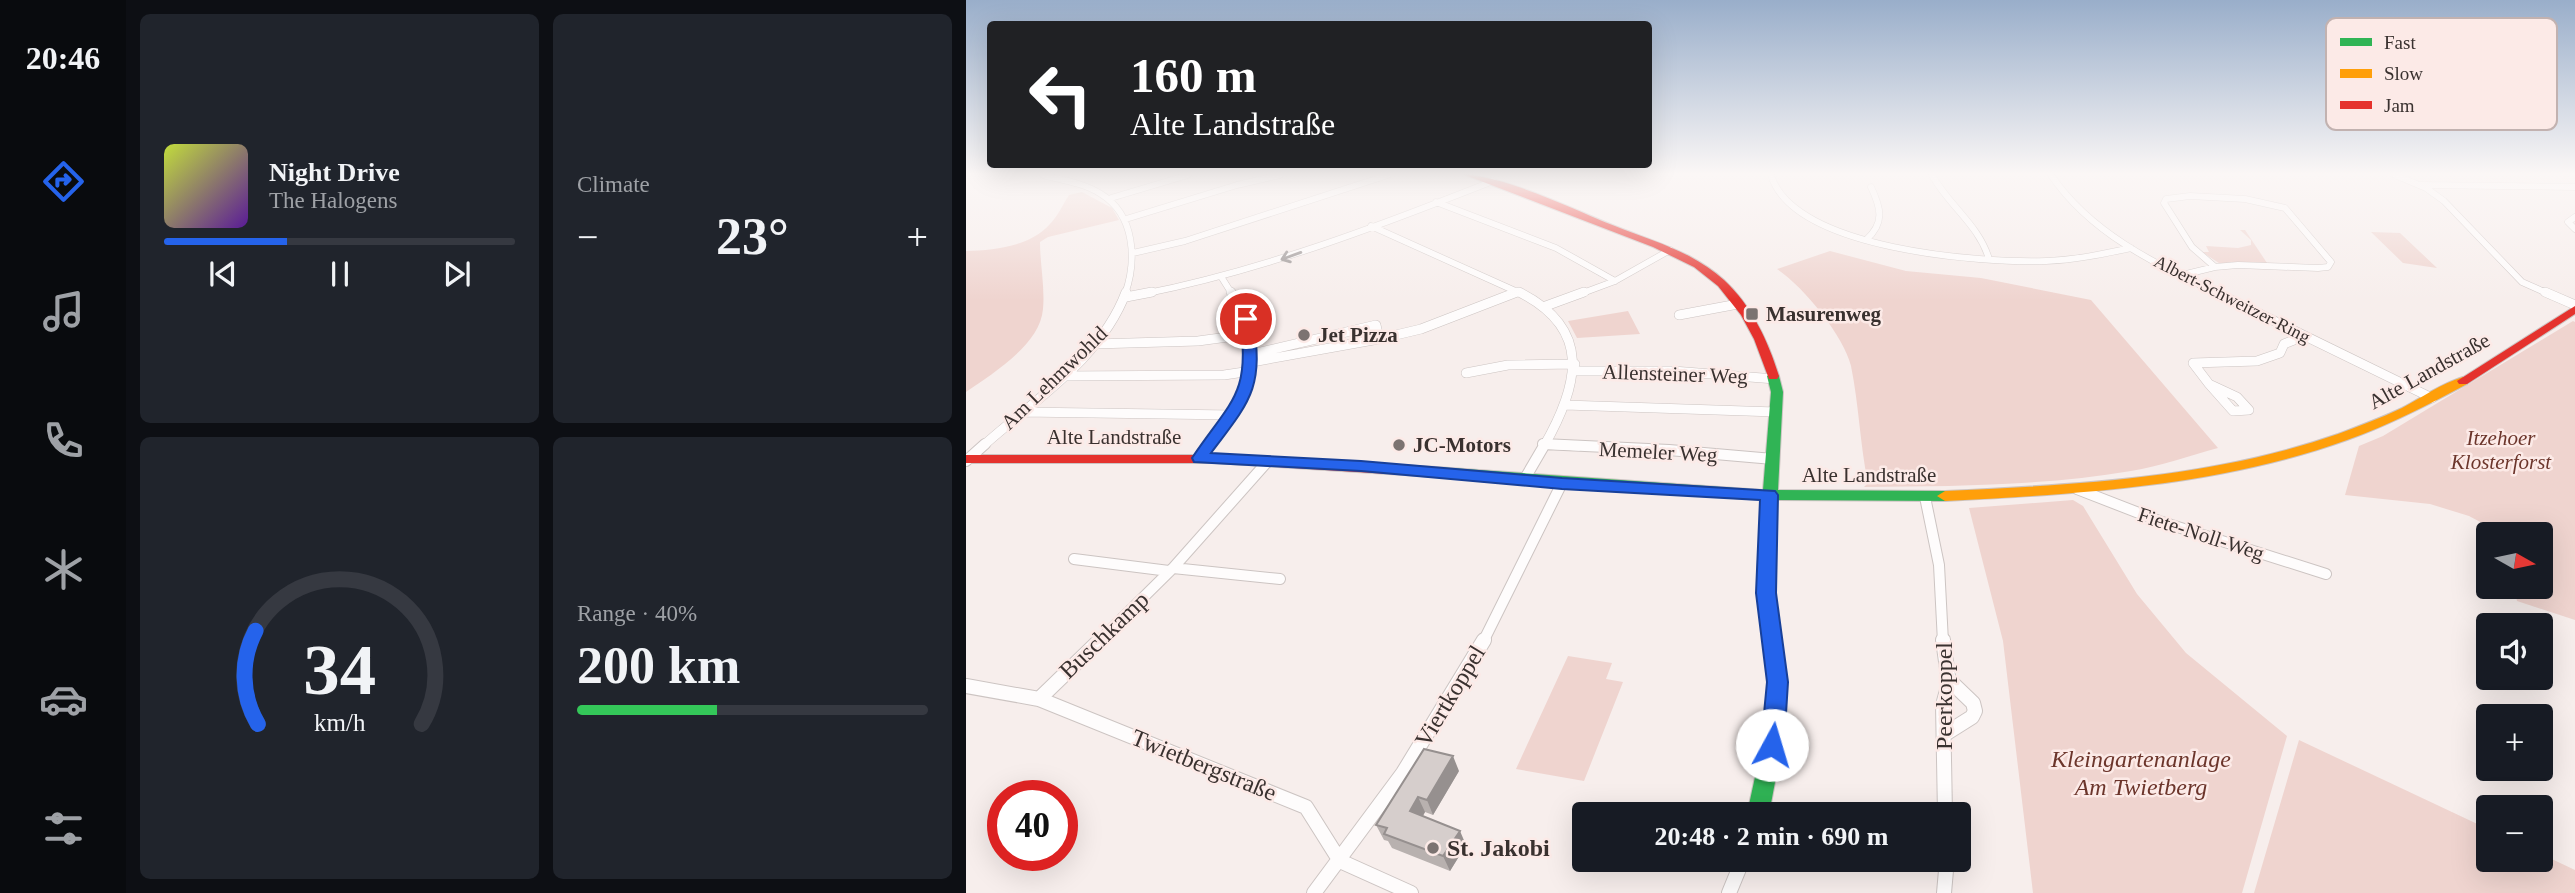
<!DOCTYPE html>
<meta charset="utf-8">
<style>
body{margin:0;font-family:"Times New Roman",serif;background:#20242c;color:#f1f3f6;height:100vh;display:flex;flex-direction:column;font-size:26px;white-space:nowrap}
*{box-sizing:border-box;margin:0}
p{font-size:23px;color:#9ea1a6}
.icon{flex:none;width:38px;height:38px;fill:none;stroke:currentColor;stroke-width:2;stroke-linecap:round;stroke-linejoin:round}
.map{position:relative;flex:1;overflow:hidden}
.drawer{display:flex;flex-direction:column;gap:14px;padding:14px;background:#0d0f14;width:840px}
.drawer>*{flex:none}
.guide{position:absolute;left:21px;top:21px;width:665px;height:147px;border-radius:7px;box-shadow:0 7px 28px #0002;background:#202124;color:#fff;overflow:hidden}
.needle{width:46px;rotate:99deg}
.fabs{position:absolute;left:1510px;top:522px;display:grid;gap:14px}
.fabs a{display:grid;place-items:center;width:77px;height:77px;border-radius:7px;background:#171b24;box-shadow:0 7px 28px #0002;font-size:35px}
.speed{position:absolute;left:21px;top:780px;display:flex;gap:14px;font-size:35px;font-weight:700;text-align:center}
.speed>*{display:grid;place-content:center;width:91px;height:91px;border-radius:50%;background:#171b24;box-shadow:0 7px 28px #0002;line-height:1}
.speed .limit{border:10px solid #d22;background:#fff;color:#111}
.pin{position:absolute;display:grid;place-items:center;width:60px;height:60px;color:#fff;margin:-30px;border:4px solid #fff;border-radius:50%;box-shadow:0 2px 7px #0007}
.me{position:absolute;width:77px;margin:-38px;rotate:6deg;stroke-linejoin:round;filter:drop-shadow(0 0 5px #0008)}
.turn{display:flex;align-items:center;gap:24px;height:147px;padding:0 28px;font-size:32px}
.turn .icon{width:91px;height:91px;stroke-width:2.5}
.turn b{display:block;font-size:49px;line-height:60px}
.big{font-size:52px;font-weight:600;line-height:1.1}
.drawer .tile{flex:1;display:flex;flex-direction:column;justify-content:center;gap:10px;min-width:0;padding:0 24px;border-radius:10px;background:#20242c}
.drawer .dial{align-items:center;gap:0}
.dial svg{height:182px;overflow:visible;fill:none;stroke:#363941;stroke-width:7;stroke-linecap:round;text-anchor:middle}
.dial text{fill:#f1f3f6;stroke:none}
.song{display:flex;align-items:center;gap:21px}
.cover{width:84px;height:84px;border-radius:10px;background:linear-gradient(135deg,hsl(70 70% 55%),hsl(270 70% 35%))}
.played{height:7px;border-radius:4px;background:linear-gradient(90deg,#2563eb 35%,#363941 35%)}
.keys{display:flex;justify-content:space-around;direction:ltr}
.heat{display:flex;justify-content:space-between;align-items:center;font-size:38px;direction:ltr}
.charge{height:10px;border-radius:5px;background:linear-gradient(90deg,#34c759 40%,#363941 0)}
.drawer .tiles{flex:1;display:grid;gap:14px;grid-template-columns:repeat(2,1fr)}
.trip{position:absolute;left:606px;top:802px;width:399px;height:70px;border-radius:7px;background:#171b24;box-shadow:0 7px 28px #0002;font-weight:600;line-height:70px;text-align:center}
main{display:flex;flex:1;min-height:0}
.menu{display:flex;flex-direction:column;width:126px;justify-content:space-around;align-items:center;background:#090b0e;color:#9ea1a6}
.menu .icon{width:49px;height:49px}
.menu .active{color:#2563eb}
.menu b{font-size:32px;color:#f1f3f6}
.map>svg:first-child{display:block}
.green{fill:#efd4cf}
.lines{fill:none;stroke-linecap:round;stroke-linejoin:round}
.street-far3-casing{stroke:#ccc4c2;stroke-width:7}
.street-far2-casing{stroke:#ccc4c2;stroke-width:10}
.street-far1-casing{stroke:#ccc4c2;stroke-width:12}
.street-casing{stroke:#ccc4c2;stroke-width:16}
.fast-casing{stroke:#ccc4c2;stroke-width:2}
.slow-casing{stroke:#ccc4c2;stroke-width:2}
.jam-casing{stroke:#ccc4c2;stroke-width:2}
.street-far3{stroke:#fefcfc;stroke-width:6}
.street-far2{stroke:#fefcfc;stroke-width:9}
.street-far1{stroke:#fefcfc;stroke-width:10}
.street{stroke:#fefcfc;stroke-width:14}
.fast{fill:#30b455;fill-rule:evenodd}
.slow{fill:#ff9f0a;fill-rule:evenodd}
.jam{fill:#e5322d;fill-rule:evenodd}
.wall{fill:#b8b1af}
.shaded-wall{fill:#96908f}
.building{fill:#d6cecc;stroke:#96908f;stroke-width:2}
.oneway{stroke:#9c9696}
.route{fill:#2563eb;stroke:#184099;stroke-width:2}
.poi-dot{fill:#7c7371;stroke:#fceae7;stroke-width:2.5}
.labels{text-anchor:middle;dominant-baseline:central;stroke-width:5;stroke-linejoin:round;paint-order:stroke}
.far-street-label{font-size:18px;fill:#39312f;stroke:#fceae7}
.poi-label{font-size:21px;font-weight:bold;fill:#39312f;stroke:#fceae7;text-anchor:start}
.street-label{font-size:21px;fill:#39312f;stroke:#fceae7}
.park-label{font-size:21px;font-style:italic;fill:#6c352b;stroke:#fceae7}
.near-street-label{font-size:24px;fill:#39312f;stroke:#fceae7}
.near-park-label{font-size:24px;font-style:italic;fill:#6c352b;stroke:#fceae7}
.near-poi-label{font-size:24px;font-weight:bold;fill:#39312f;stroke:#fceae7;text-anchor:start}
.key{fill:#fceae7;stroke:#c2b2b0;stroke-width:2}
.key-label{font-size:19px;fill:#39312f}
</style>
<main>
<nav class="menu">
<b>20:46</b>
<svg class="icon active" aria-label="directions" viewBox="0 0 24 24"><path d="M12 3l9 9-9 9-9-9zM9 14v-3h6M13 9l2 2-2 2"/></svg>
<svg class="icon" aria-label="music" viewBox="0 0 24 24"><path d="M9 18V5l10-2v13"/><circle cx="6" cy="18" r="3"/><circle cx="16" cy="16" r="3"/></svg>
<svg class="icon" aria-label="phone" viewBox="0 0 24 24"><path d="M5 4h4l2 5-3 2q2 4 5 5l2-3 5 2v4C11 20 4 13 5 4z"/></svg>
<svg class="icon" aria-label="climate" viewBox="0 0 24 24"><path d="M12 3v18M4 7l16 10M4 17L20 7"/></svg>
<svg class="icon" aria-label="car" viewBox="0 0 24 24"><path d="M5 17H2v-5l4-1 3-4h7l3 4 3 1v5h-3M9 17h6M6 11h13"/><circle cx="7" cy="17" r="2"/><circle cx="17" cy="17" r="2"/></svg>
<svg class="icon" aria-label="filters" viewBox="0 0 24 24"><path d="M4 7h16M4 17h16"/><circle cx="9" cy="7" r="2"/><circle cx="15" cy="17" r="2"/></svg>
</nav>
<section class="drawer">
<div class="tiles">
<div class="tile">
<div class="song"><i class="cover"></i><div><b>Night Drive</b><p>The Halogens</p></div></div>
<div class="played"></div>
<div class="keys"><svg class="icon" aria-label="previous" viewBox="0 0 24 24"><path d="M18 5L8 12l10 7zM5 5v14"/></svg><svg class="icon" aria-label="pause" viewBox="0 0 24 24"><path d="M8 5v14M16 5v14"/></svg><svg class="icon" aria-label="next" viewBox="0 0 24 24"><path d="M6 5l10 7-10 7zM19 5v14"/></svg></div>
</div>
<div class="tile"><p>Climate</p>
<div class="heat"><a>−</a><b class="big">23°</b><a>+</a></div>
</div>
<div class="tile dial"><svg viewBox="0 0 100 80">
<path d="M14 69A42 42 0 1 1 86 69"/>
<path d="M14 69A42 42 0 0 1 13 28" stroke="#2563eb"/>
<text x="50" y="56" font-size="32" font-weight="700">34</text>
<text x="50" y="72" font-size="11">km/h</text>
</svg></div>
<div class="tile"><p>Range · 40%</p><b class="big">200 km</b><div class="charge"></div></div>
</div>
</section>
<div class="map">
<svg width="1609" height="893" viewBox="0 0 1609 893">
<rect width="100%" height="100%" fill="#f7eeec"/>
<path class="green" d="M 116,192 L 146,208 L 153,220 L 82,237 L 74,242 C 74,264 79,287 77,309 C 74,345 27,373 0,392 L 0,251 C 29,250 63,247 84,224 C 92,216 97,204 103,195 Z
M 1274,230 L 1279,230 L 1301,263 L 1253,263 L 1236,252 L 1243,252 L 1240,246 L 1272,248 L 1285,245 L 1285,240 Z
M 1405,232 L 1434,233 L 1471,268 L 1437,263 Z
M 864,251 L 940,271 L 1015,278 L 1125,300 L 1252,448 C 1223,456 1194,466 1165,471 C 1077,486 987,486 898,487 L 902,483 C 894,445 893,405 885,366 C 878,336 837,286 811,269 Z
M 662,311 L 674,334 L 611,338 L 602,321 Z
M 1607,321 L 1609,322 L 1609,620 L 1551,601 L 1548,586 L 1575,586 L 1575,534 L 1537,534 L 1503,516 L 1464,504 L 1379,495 L 1393,446 L 1417,436 Z
M 1107,500 L 1117,506 L 1171,594 L 1220,653 L 1321,736 L 1276,893 L 1067,893 L 1037,641 L 1003,508 Z
M 602,656 L 646,663 L 640,679 L 657,682 L 618,781 L 550,769 Z
M 1333,740 L 1522,829 L 1522,859 L 1575,859 L 1575,854 L 1609,870 L 1609,893 L 1288,893 Z"/>
<g class="lines">
<g class="street-far3-casing">
<path id="street-far3" d="M 77,175 C 96,180 118,183 135,194 C 169,215 171,260 159,294
M 805,175 C 827,250 1016,263 1080,261 C 1109,260 1137,254 1165,248
M 966,175 C 983,206 1013,225 1023,259
M 1085,175 C 1125,234 1190,264 1253,294
M 1429,175 L 1460,188 L 1478,201 L 1556,282 L 1583,294
M 1455,185 L 1609,187
M 1224,196 L 1279,199 L 1319,208 L 1365,262 L 1362,267 L 1352,268 L 1272,265 L 1249,267 L 1226,247 L 1198,203 L 1200,199 Z
M 145,198 L 222,175
M 470,202 L 590,248 L 649,281
M 1609,217 L 1602,222 L 1609,229
M 160,219 L 271,185 L 314,175
M 405,226 L 556,294
M 900,240 C 919,223 915,208 905,187
M 167,253 L 219,241 L 422,175
M 1216,275 L 1249,267
M 256,278 L 266,294
M 177,294 C 298,270 413,226 527,181
M 546,294 L 551,292
M 614,294 L 649,281 L 704,250"/>
</g>
<g class="street-far2-casing">
<path id="street-far2" d="M 553,292 C 627,329 613,385 578,446
M 1249,292 L 1466,398
M 1579,292 L 1609,305
M 160,297 L 186,292
M 577,307 L 618,292
M 713,315 L 772,304
M 413,339 L 455,329 L 551,292
M 129,344 L 232,341 L 284,334
M 286,354 L 410,325 L 413,339 L 286,362
M 608,371 L 707,371 L 809,379
M 500,373 L 542,365 L 609,364
M 97,376 L 258,375 L 285,371
M 1243,384 L 1271,397 L 1283,410 L 1267,411 Z
M 1243,384 L 1227,363 L 1291,361 L 1314,353 L 1318,344 L 1338,336
M 599,405 L 810,412
M 56,412 L 267,415
M 577,444 L 613,446
M 17,446 C 68,400 135,359 160,292
M 243,446 C 283,394 301,352 265,292"/>
</g>
<g class="street-far1-casing">
<path id="street-far1" d="M 577,444 L 703,450 L 807,459
M 234,458 L 245,444
M 0,461 L 19,444
M 558,480 L 579,444
M 1111,489 L 1196,522 L 1360,574
M 959,497 L 973,565 L 977,642
M 108,559 L 203,571
M 207,568 L 314,579
M 132,642 L 207,568 L 302,461
M 517,642 L 596,483"/>
</g>
<g class="street-casing">
<path id="street" d="M 977,640 L 983,683 L 977,705 L 979,814
M 0,686 L 73,699 L 340,807 L 374,861 L 445,893
M 73,699 L 134,640
M 979,734 L 1006,717 L 1009,711 L 1007,703 L 982,679
M 348,893 L 437,773 L 518,640
M 763,893 L 777,859
M 978,893 L 981,859"/>
</g>
<g class="fast-casing">
<path id="fast" d="M 807,372 L 813,376 L 817,392 L 812,490 L 979,491 L 987,496 L 979,501 L 811,500 L 807,575 L 820,682 L 816,745 L 803,814 L 781,814 L 796,745 L 802,682 L 791,575 L 796,500 L 470,477 L 463,472 L 470,467 L 797,490 L 805,392 L 801,376 Z"/>
</g>
<g class="slow-casing">
<path id="slow" d="M 1497,377 L 1501,378 L 1503,381 L 1501,384 C 1462,405 1423,425 1381,440 C 1253,486 1114,494 979,501 L 971,496 L 979,491 C 1110,485 1246,478 1372,434 C 1393,426 1415,418 1436,408 C 1455,398 1476,383 1497,377 Z"/>
</g>
<g class="jam-casing">
<path id="jam" d="M 499,175 C 537,175 611,211 649,226 C 674,236 700,244 723,256 C 736,263 748,271 758,280 C 786,306 802,341 813,376 L 811,379 L 803,379 L 788,339 L 775,315 L 752,286 L 728,267 L 687,247 Z
M 1609,306 L 1609,314 L 1501,384 L 1493,384 L 1491,381 Z
M 0,455 L 249,455 L 470,467 L 477,472 L 470,477 L 249,463 L 0,463 Z"/>
</g>
<use href="#street-far3" class="street-far3"/>
<use href="#street-far2" class="street-far2"/>
<use href="#street-far1" class="street-far1"/>
<use href="#street" class="street"/>
<use href="#fast" class="fast"/>
<use href="#slow" class="slow"/>
<use href="#jam" class="jam"/>
</g>
<path class="wall" d="M 493,771 L 467,815 L 459,812 L 457,816 L 500,845 L 484,871 L 426,848 L 422,841 L 418,840 L 410,825 Z"/>
<path class="shaded-wall" d="M 487,756 L 493,771 L 467,815 L 461,800 Z
M 452,797 L 459,812 L 451,826 L 444,811 Z
M 494,831 L 500,845 L 484,871 L 477,856 Z"/>
<path class="building" d="M 458,749 L 487,756 L 461,800 L 452,797 L 444,811 L 494,831 L 477,856 L 418,834 L 421,828 L 410,825 Z"/>
<defs><path id="oneway-shaft" d="M-6 0H5M1.5-3L5.5 0L1.5 3" fill="none" stroke-width="1.6" stroke-linecap="round" stroke-linejoin="round" transform="scale(1.75)"/></defs>
<use class="oneway" href="#oneway-shaft" transform="translate(325 256) rotate(160)"/>
<linearGradient id="sky" x2="0" y2="1"><stop stop-color="#99aeca"/><stop offset="0.58" stop-color="#fbf7f6"/><stop offset="1" stop-color="#fbf7f6" stop-opacity="0"/></linearGradient>
<rect width="1609" height="300" fill="url(#sky)"/>
<path class="route" d="M 280,315 L 287,319 C 298,388 285,400 245,453 L 395,461 L 596,478 L 809,491 L 812,495 L 810,593 L 822,682 L 818,745 L 814,752 L 806,755 L 798,752 L 795,745 L 801,682 L 790,593 L 794,500 L 596,489 L 395,471 L 228,462 L 226,458 C 265,400 285,395 274,319 Z"/>
<g class="poi-dot">
<rect x="779" y="307" width="14" height="14" rx="3.5"/>
<circle cx="338" cy="335" r="7"/>
<circle cx="433" cy="445" r="7"/>
<circle cx="467" cy="848" r="7"/>
</g>
<g class="labels">
<g class="far-street-label">
<text transform="translate(1266 299) rotate(27)">Albert-Schweitzer-Ring</text>
</g>
<g class="poi-label">
<text x="800" y="314">Masurenweg</text>
<text x="352" y="335">Jet Pizza</text>
<text x="447" y="445">JC-Motors</text>
</g>
<g class="street-label">
<text transform="translate(1463 371) rotate(-29)">Alte Landstraße</text>
<text transform="translate(709 374) rotate(2)">Allensteiner Weg</text>
<text transform="translate(88 378) rotate(-44)">Am Lehmwohld</text>
<text x="148" y="437">Alte Landstraße</text>
<text transform="translate(692 452) rotate(3)">Memeler Weg</text>
<text x="903" y="475">Alte Landstraße</text>
<text transform="translate(1235 534) rotate(18)">Fiete-Noll-Weg</text>
</g>
<g class="park-label">
<text x="1535" y="438">Itzehoer<tspan x="1535" dy="24">Klosterforst</tspan></text>
</g>
<g class="near-street-label">
<text transform="translate(138 635) rotate(-44)">Buschkamp</text>
<text transform="translate(484 696) rotate(-59)">Viertkoppel</text>
<text transform="translate(978 696) rotate(-90)">Peerkoppel</text>
<text transform="translate(238 765) rotate(22)">Twietbergstraße</text>
</g>
<g class="near-park-label">
<text x="1175" y="759">Kleingartenanlage<tspan x="1175" dy="28">Am Twietberg</tspan></text>
</g>
<g class="near-poi-label">
<text x="481" y="848">St. Jakobi</text>
</g>
</g>
<rect x="1360" y="18" width="231" height="112" rx="10" class="key"/>
<rect x="1374" y="38" width="32" height="8" fill="#30b455"/>
<rect x="1374" y="69" width="32" height="9" fill="#ff9f0a"/>
<rect x="1374" y="101" width="32" height="8" fill="#e5322d"/>
<g class="key-label">
<text x="1418" y="49">Fast</text>
<text x="1418" y="80">Slow</text>
<text x="1418" y="112">Jam</text>
</g>
</svg>
<div class="fabs">
<a><svg class="needle" viewBox="-14 -14 28 28"><path d="M0-13l5 13h-10z" fill="#e53935"/><path d="M0 13l5-13h-10z" fill="#9ea1a6"/></svg></a>
<a><svg class="icon" aria-label="sound" viewBox="0 0 24 24"><path d="M4 9h4l5-4v14l-5-4H4zM17 9q2 3 0 6"/></svg></a>
<a>+</a>
<a>−</a>
</div>
<div class="speed"><div class="limit">40</div></div>
<div class="pin" style="left:280px;top:319px;background:#d93025"><svg class="icon" aria-label="arrive" viewBox="0 0 24 24"><path d="M6 21V4h12l-3 4 3 4H6"/></svg></div>
<svg class="me" style="left:806px;top:745px" viewBox="-20 -20 40 40"><circle r="19" fill="#fff"/><path d="M0-13L10 11 0 6-10 11z" fill="#2563eb"/></svg>
<div class="trip">20:48 · 2 min · 690 m</div>
<div class="guide">
<div class="turn"><svg class="icon" aria-label="left" viewBox="0 0 24 24"><path d="M17 20v-9H6M10 6l-5 5 5 5"/></svg><div><b>160 m</b>Alte Landstraße</div></div>
</div>
</div>
</main>
